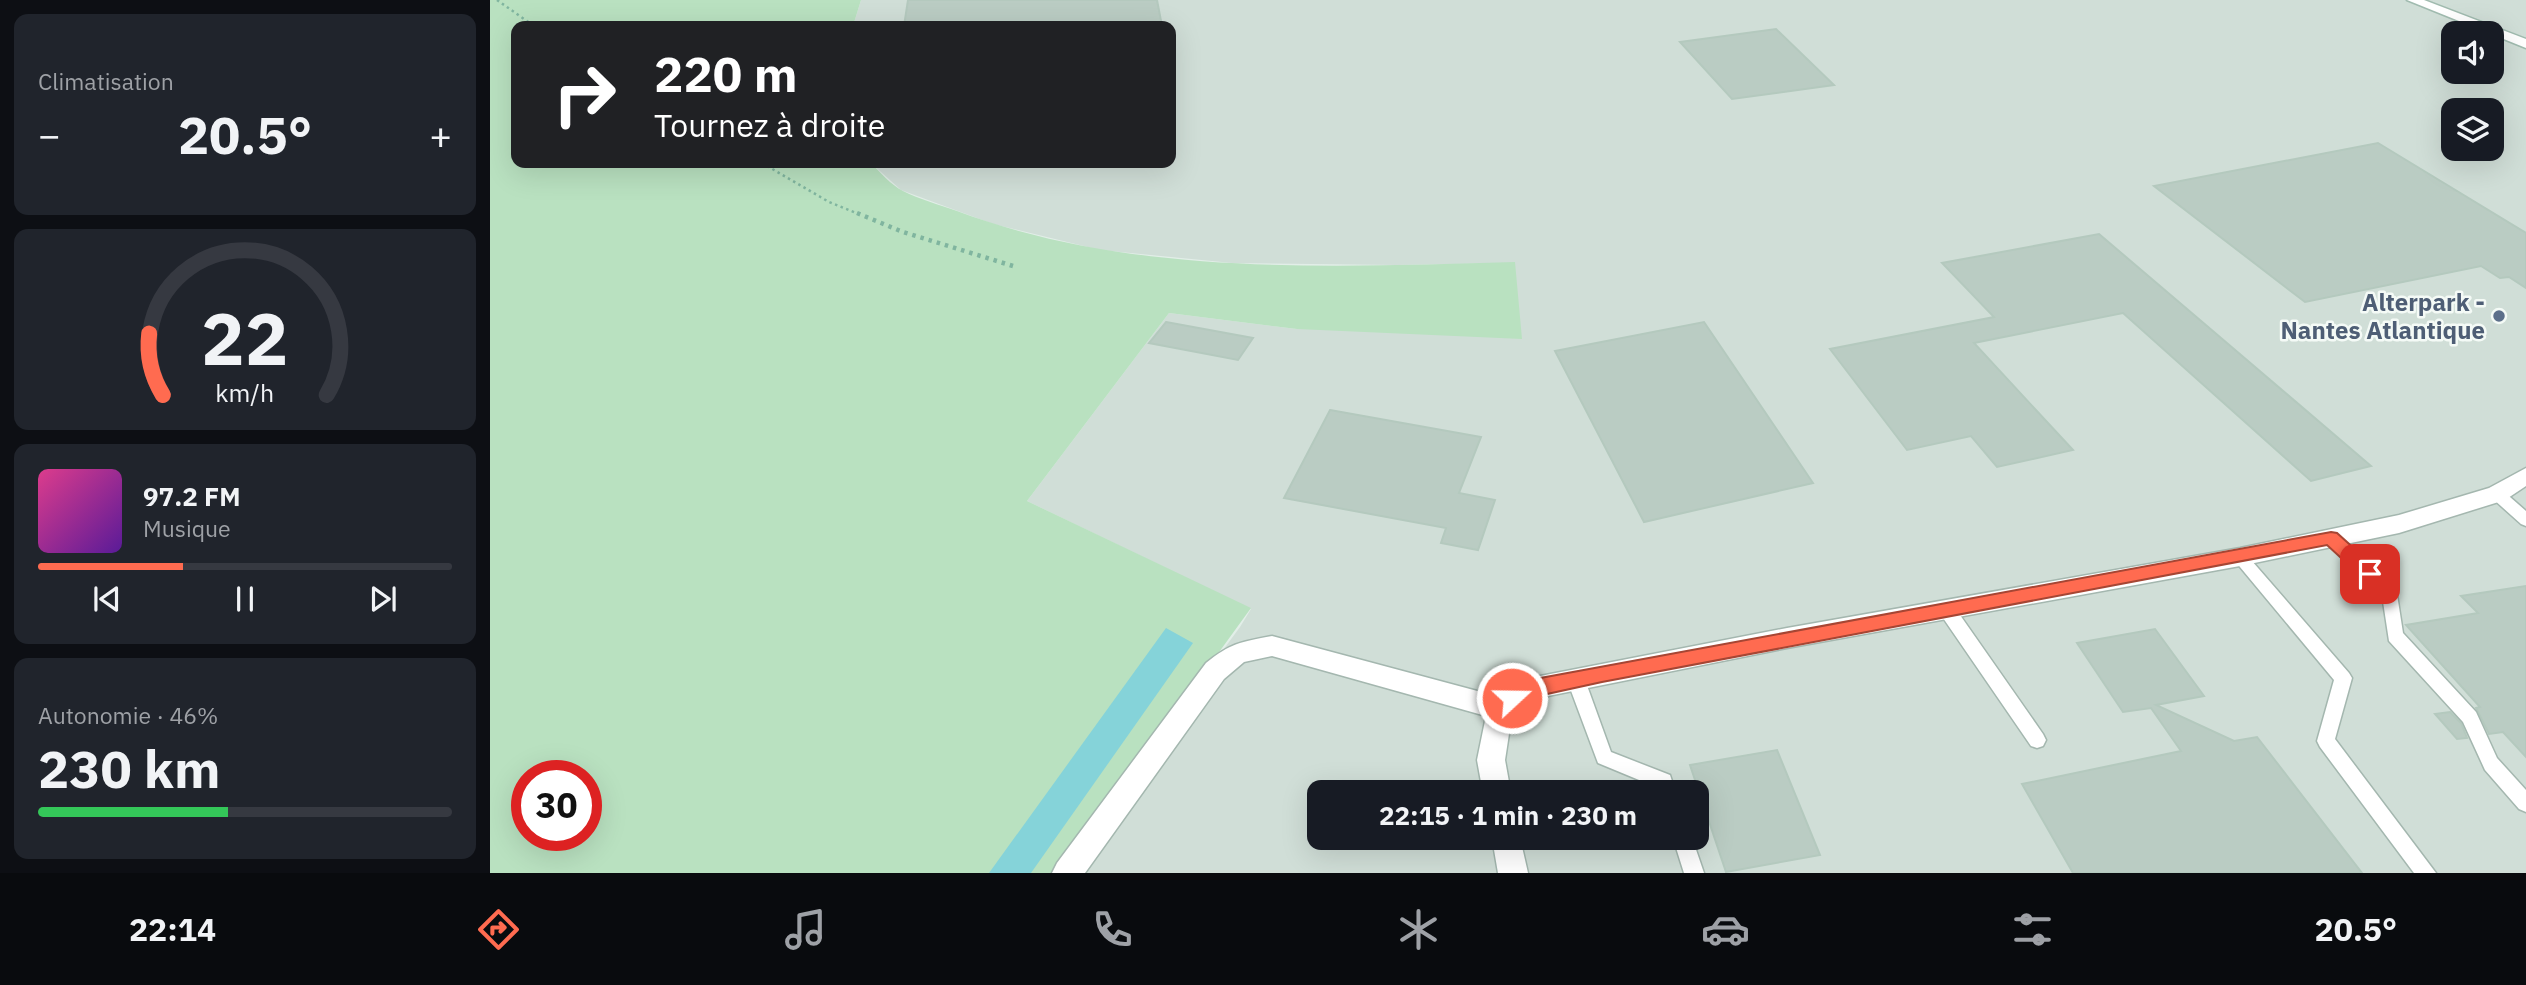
<!DOCTYPE html>
<html lang="fr">
<meta charset="utf-8">
<style>
body{margin:0;font-family:"IBM Plex Sans",sans-serif;background:#20242c;color:#f1f3f6;height:100vh;display:flex;flex-direction:column;font-size:26px;white-space:nowrap}
*{box-sizing:border-box;margin:0}
p{font-size:23px;color:#9ea1a6}
.icon{flex:none;width:38px;height:38px;fill:none;stroke:currentColor;stroke-width:2;stroke-linecap:round;stroke-linejoin:round}
.map{position:relative;flex:1;overflow:hidden}
.sheet{display:flex;flex-direction:column;gap:14px;padding:14px;background:#0d0f14;width:490px}
.sheet>*{flex:none}
.hud{position:absolute;left:21px;top:21px;width:665px;height:147px;border-radius:14px;box-shadow:0 7px 28px #0002;background:#202124;color:#fff;overflow:hidden}
.fabs{position:absolute;left:1951px;top:21px;display:grid;gap:14px}
.fabs a{display:grid;place-items:center;width:63px;height:63px;border-radius:14px;background:#171b24;box-shadow:0 7px 28px #0002;font-size:35px}
.speed{position:absolute;left:21px;top:760px;display:flex;gap:14px;font-size:35px;font-weight:700;text-align:center}
.speed>*{display:grid;place-content:center;width:91px;height:91px;border-radius:50%;background:#171b24;box-shadow:0 7px 28px #0002;line-height:1}
.speed .limit{border:10px solid #d22;background:#fff;color:#111}
.pin{position:absolute;display:grid;place-items:center;width:60px;height:60px;color:#fff;margin:-30px;border-radius:14px;box-shadow:0 4px 10px #0006}
.me{position:absolute;width:77px;margin:-38px;rotate:69deg;stroke-linejoin:round;filter:drop-shadow(0 0 5px #0008)}
.turn{display:flex;align-items:center;gap:24px;height:147px;padding:0 28px;font-size:32px}
.turn .icon{width:91px;height:91px;stroke-width:2.5}
.turn b{display:block;font-size:49px;line-height:60px}
.big{font-size:52px;font-weight:800;line-height:1.1}
.sheet .card{flex:1;display:flex;flex-direction:column;justify-content:center;gap:10px;min-width:0;padding:0 24px;border-radius:14px;background:#20242c}
.sheet .dial{align-items:center;gap:0}
.dial svg{height:182px;overflow:visible;fill:none;stroke:#363941;stroke-width:7;stroke-linecap:round;text-anchor:middle}
.dial text{fill:#f1f3f6;stroke:none}
.song{display:flex;align-items:center;gap:21px}
.cover{width:84px;height:84px;border-radius:10px;background:linear-gradient(135deg,hsl(330 70% 55%),hsl(270 70% 35%))}
.played{height:7px;border-radius:4px;background:linear-gradient(90deg,#ff6b50 35%,#363941 35%)}
.keys{display:flex;justify-content:space-around;direction:ltr}
.heat{display:flex;justify-content:space-between;align-items:center;font-size:38px;direction:ltr}
.charge{height:10px;border-radius:5px;background:linear-gradient(90deg,#34c759 46%,#363941 0)}
.trip{position:absolute;left:817px;top:780px;width:402px;height:70px;border-radius:14px;background:#171b24;box-shadow:0 7px 28px #0002;font-weight:800;line-height:70px;text-align:center}
.tab-bar{display:flex;height:112px;justify-content:space-around;align-items:center;background:#090b0e;color:#9ea1a6}
.tab-bar .icon{width:49px;height:49px}
.tab-bar .selected{color:#ff6b50}
.tab-bar b{font-size:32px;color:#f1f3f6}
main{display:flex;flex:1;min-height:0}
.map>svg:first-child{display:block}
.built{fill:#d0ded7;fill-rule:evenodd}
.green{fill:#b9e1c0;fill-rule:evenodd}
.water{fill:#85d3d9}
.building{fill:#baccc3;stroke:#b4c9be;stroke-width:2}
.lines{fill:none;stroke-linecap:round;stroke-linejoin:round}
.lane-casing{stroke:#a4b7af;stroke-width:3}
.street-casing{stroke:#a4b7af;stroke-width:3}
.secondary-casing{stroke:#a0bbaf;stroke-width:3}
.path-far1{stroke:#80b59f;stroke-width:2.5;stroke-dasharray:2.5 3.5;stroke-linecap:butt}
.path{stroke:#80b59f;stroke-width:4.5;stroke-dasharray:3.5 5;stroke-linecap:butt}
.lane{fill:#fff;fill-rule:evenodd}
.street{fill:#fff;fill-rule:evenodd}
.secondary{fill:#fff;fill-rule:evenodd}
.route{fill:#ff6b50;stroke:#a64634;stroke-width:2}
.service-dot{fill:#5c6f8a;stroke:#f4faf6;stroke-width:2.5}
.labels{text-anchor:middle;dominant-baseline:central;stroke-width:5;stroke-linejoin:round;paint-order:stroke}
.service-label{font-size:24px;font-weight:bold;fill:#4e5e75;stroke:#f4faf6;text-anchor:end}
</style>
<main>
<section class="sheet">
<div class="card"><p>Climatisation</p>
<div class="heat"><a>−</a><b class="big">20.5°</b><a>+</a></div>
</div>
<div class="card dial"><svg viewBox="0 0 100 80">
<path d="M14 69A42 42 0 1 1 86 69"/>
<path d="M14 69A42 42 0 0 1 8 42" stroke="#ff6b50"/>
<text x="50" y="56" font-size="32" font-weight="700">22</text>
<text x="50" y="72" font-size="11">km/h</text>
</svg></div>
<div class="card">
<div class="song"><i class="cover"></i><div><b>97.2 FM</b><p>Musique</p></div></div>
<div class="played"></div>
<div class="keys"><svg class="icon" aria-label="previous" viewBox="0 0 24 24"><path d="M18 5L8 12l10 7zM5 5v14"/></svg><svg class="icon" aria-label="pause" viewBox="0 0 24 24"><path d="M8 5v14M16 5v14"/></svg><svg class="icon" aria-label="next" viewBox="0 0 24 24"><path d="M6 5l10 7-10 7zM19 5v14"/></svg></div>
</div>
<div class="card"><p>Autonomie · 46%</p><b class="big">230 km</b><div class="charge"></div></div>
</section>
<div class="map">
<svg width="2036" height="873" viewBox="0 0 2036 873">
<rect width="100%" height="100%" fill="#e2eee8"/>
<path class="built" d="M 371,0 L 2036,0 L 2036,873 L 569,873 L 750,627 L 761,609 L 537,501 L 679,313 L 807,329 L 1025,263 L 906,265 L 742,263 L 610,250 L 503,224 L 411,190 L 381,163 L 681,163 L 681,26 L 363,26 ZM 1964,33 L 2002,33 L 2002,72 L 1964,72 ZM 1964,110 L 2002,110 L 2002,149 L 1964,149 ZM 830,793 L 1208,793 L 1208,838 L 830,838 Z"/>
<path class="green" d="M 0,0 L 371,0 L 363,26 L 26,26 L 26,163 L 381,163 C 390,172 401,185 413,191 C 429,199 450,205 467,211 C 643,277 840,267 1025,262 L 1032,339 L 807,329 L 679,313 L 537,501 L 761,608 L 569,873 L 0,873 ZM 37,775 L 96,775 L 96,835 L 37,835 Z"/>
<path class="water" d="M 676,628 L 703,643 L 541,873 L 499,873 Z"/>
<path class="building" d="M 418,0 L 667,0 L 672,26 L 414,26 Z
M 1286,29 L 1344,85 L 1242,99 L 1190,42 Z
M 1888,143 L 2036,233 L 2036,288 L 2019,277 L 2010,278 L 1991,266 L 1815,302 L 1664,186 Z
M 1609,234 L 1717,326 L 1881,466 L 1821,481 L 1633,313 L 1484,343 L 1583,450 L 1507,467 L 1481,436 L 1417,450 L 1340,349 L 1504,317 L 1452,263 Z
M 676,322 L 763,338 L 748,360 L 659,343 Z
M 1214,322 L 1323,483 L 1154,522 L 1065,351 Z
M 840,410 L 991,437 L 969,493 L 1005,500 L 988,550 L 951,543 L 956,528 L 794,498 Z
M 2036,586 L 2036,757 L 2013,732 L 1999,734 L 1986,708 L 1990,707 L 1916,625 L 1988,613 L 1971,596 Z
M 1665,629 L 1714,696 L 1666,705 L 1744,741 L 1767,737 L 1872,873 L 1583,873 L 1532,784 L 1691,751 L 1661,708 L 1633,712 L 1587,643 Z
M 1960,712 L 1971,723 L 1977,738 L 1967,739 L 1945,714 Z
M 1287,750 L 1330,855 L 1236,872 L 1200,765 Z"/>
<g class="lines">
<g class="lane-casing">
<path id="lane" d="M 2007,489 L 2012,490 L 2036,511 L 2036,526 L 2031,524 L 2002,498 L 2000,494 L 2002,490 Z
M 1841,532 L 1846,534 L 1906,588 L 1913,633 L 1986,712 L 2007,758 L 2036,790 L 2036,812 L 2029,809 L 1995,770 L 1973,722 L 1899,641 L 1892,595 L 1836,542 L 1833,538 L 1836,534 Z
M 1750,551 L 1755,553 L 1859,673 L 1862,678 L 1845,739 L 1946,873 L 1924,873 L 1830,747 L 1827,741 L 1844,680 L 1745,561 L 1742,557 L 1745,553 Z
M 1457,603 L 1463,605 L 1553,734 L 1556,740 L 1553,746 L 1547,748 L 1541,746 L 1451,615 L 1449,610 L 1451,605 Z
M 1086,673 L 1092,675 L 1095,680 L 1121,752 L 1180,775 L 1186,793 L 1168,793 L 1166,787 L 1108,763 L 1077,680 L 1080,675 Z
M 1183,838 L 1202,838 L 1214,873 L 1194,873 Z"/>
</g>
<g class="street-casing">
<path id="street" d="M 2036,468 L 2036,486 L 2015,500 L 1909,533 L 1750,566 L 1297,648 L 1048,698 L 1031,706 L 1022,714 L 1015,760 L 1021,793 L 993,793 L 987,760 L 996,716 L 782,656 L 754,662 L 734,679 L 595,873 L 562,873 L 567,863 L 716,663 C 741,643 750,642 782,636 L 1006,696 L 1013,690 L 1045,677 L 1297,628 L 1750,548 L 1909,515 L 1999,488 Z
M 1002,838 L 1030,838 L 1038,873 L 1008,873 Z"/>
</g>
<g class="secondary-casing">
<path id="secondary" d="M 1917,0 L 1934,0 L 2036,39 L 2036,48 Z"/>
</g>
<path class="path-far1" d="M 7,0 L 44,26
M 272,163 L 339,202 L 371,215"/>
<path class="path" d="M 367,213 L 413,232 L 523,266"/>
<use href="#lane" class="lane"/>
<use href="#street" class="street"/>
<use href="#secondary" class="secondary"/>
</g>
<path class="route" d="M 1841,532 L 1847,533 L 1887,569 L 1889,574 L 1887,579 L 1874,579 L 1837,545 L 1112,682 L 1048,696 L 1022,707 L 1015,704 L 1012,698 L 1015,692 L 1045,679 Z"/>
<circle class="service-dot" cx="2009" cy="316" r="7"/>
<g class="labels">
<g class="service-label">
<text x="1995" y="302">Alterpark -<tspan x="1995" dy="28">Nantes Atlantique</tspan></text>
</g>
</g>
</svg>
<div class="fabs">
<a><svg class="icon" aria-label="sound" viewBox="0 0 24 24"><path d="M4 9h4l5-4v14l-5-4H4zM17 9q2 3 0 6"/></svg></a>
<a><svg class="icon" aria-label="layers" viewBox="0 0 24 24"><path d="M12 4l9 5-9 5-9-5zM3 14l9 5 9-5"/></svg></a>
</div>
<div class="speed"><div class="limit">30</div></div>
<div class="pin" style="left:1880px;top:574px;background:#d93025"><svg class="icon" aria-label="arrive" viewBox="0 0 24 24"><path d="M6 21V4h12l-3 4 3 4H6"/></svg></div>
<svg class="me" style="left:1022px;top:698px" viewBox="-20 -20 40 40"><circle r="17" fill="#ff6b50" stroke="#fff" stroke-width="3"/><path d="M0-11L8 9 0 5-8 9z" fill="#fff"/></svg>
<div class="trip">22:15 · 1 min · 230 m</div>
<div class="hud">
<div class="turn"><svg class="icon" aria-label="right" viewBox="0 0 24 24"><path d="M7 20v-9h11M14 6l5 5-5 5"/></svg><div><b>220 m</b>Tournez à droite</div></div>
</div>
</div>
</main>
<nav class="tab-bar">
<b>22:14</b>
<svg class="icon selected" aria-label="directions" viewBox="0 0 24 24"><path d="M12 3l9 9-9 9-9-9zM9 14v-3h6M13 9l2 2-2 2"/></svg>
<svg class="icon" aria-label="music" viewBox="0 0 24 24"><path d="M9 18V5l10-2v13"/><circle cx="6" cy="18" r="3"/><circle cx="16" cy="16" r="3"/></svg>
<svg class="icon" aria-label="phone" viewBox="0 0 24 24"><path d="M5 4h4l2 5-3 2q2 4 5 5l2-3 5 2v4C11 20 4 13 5 4z"/></svg>
<svg class="icon" aria-label="climate" viewBox="0 0 24 24"><path d="M12 3v18M4 7l16 10M4 17L20 7"/></svg>
<svg class="icon" aria-label="car" viewBox="0 0 24 24"><path d="M5 17H2v-5l4-1 3-4h7l3 4 3 1v5h-3M9 17h6M6 11h13"/><circle cx="7" cy="17" r="2"/><circle cx="17" cy="17" r="2"/></svg>
<svg class="icon" aria-label="filters" viewBox="0 0 24 24"><path d="M4 7h16M4 17h16"/><circle cx="9" cy="7" r="2"/><circle cx="15" cy="17" r="2"/></svg>
<b>20.5°</b>
</nav>
